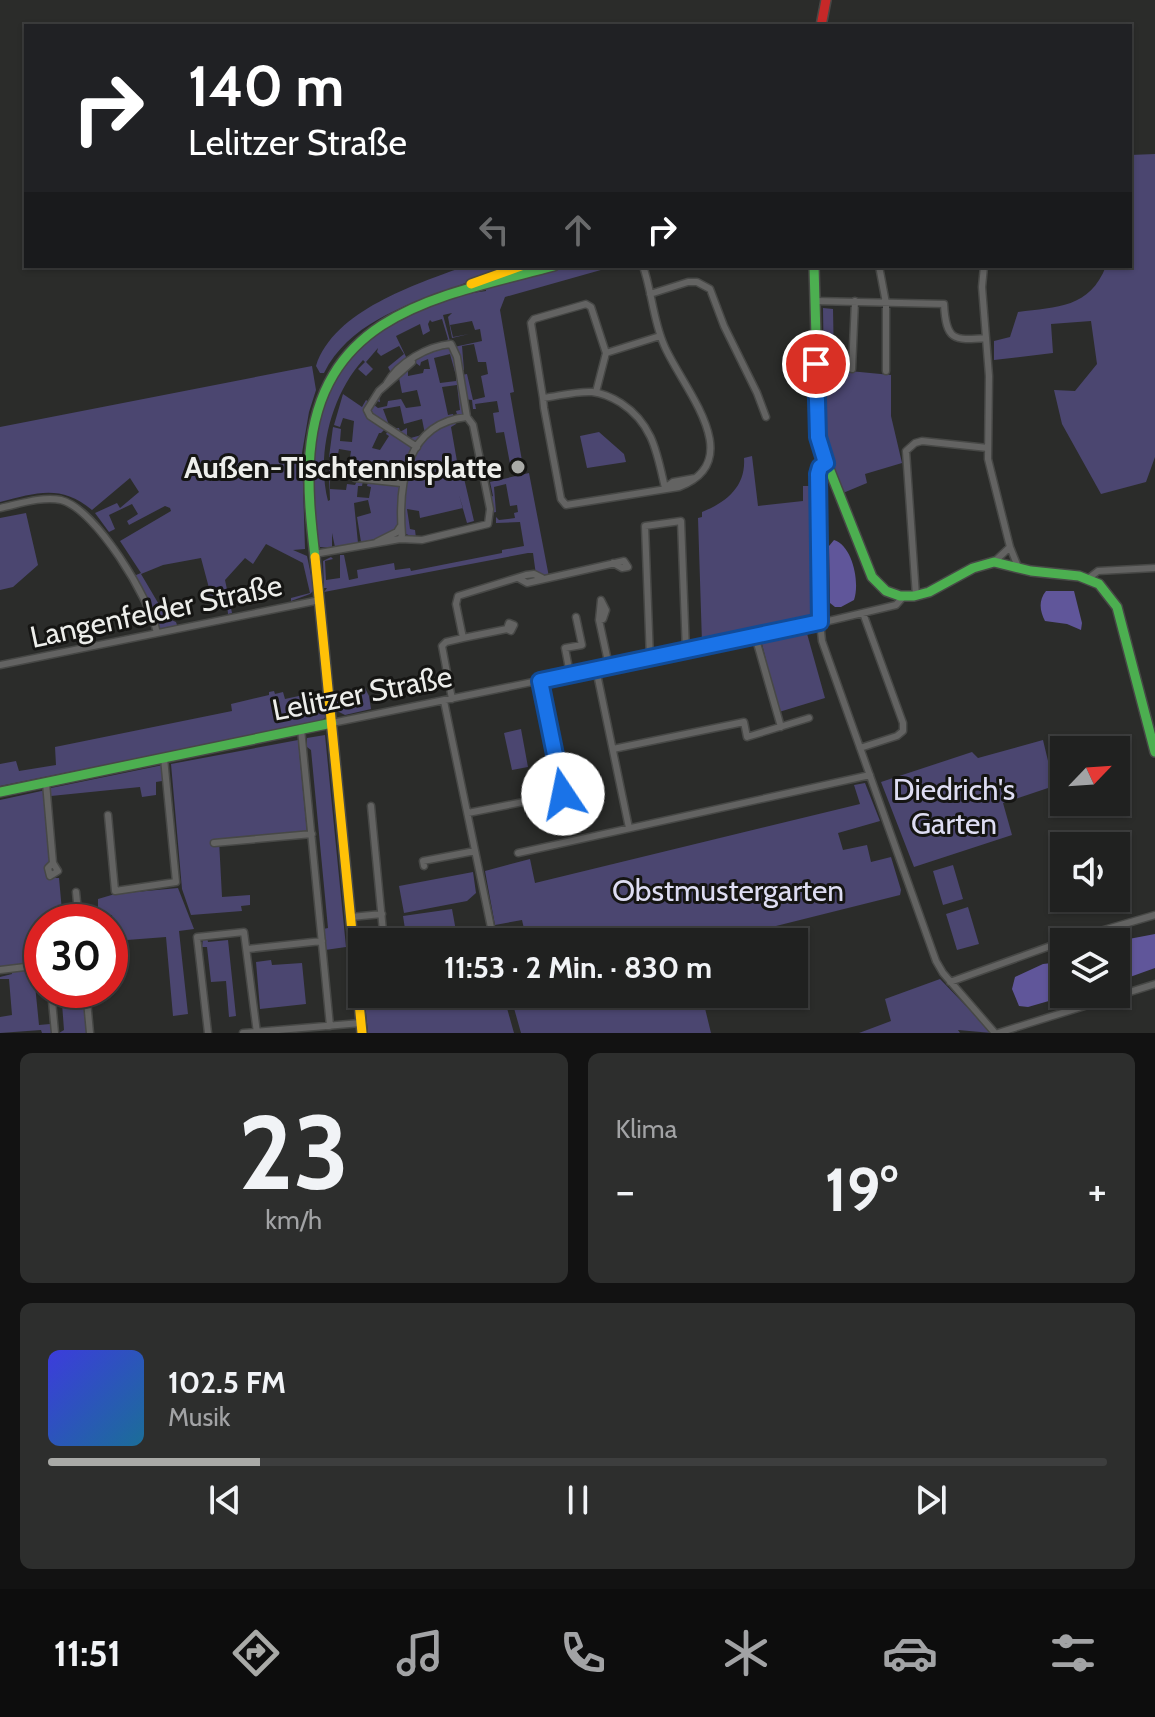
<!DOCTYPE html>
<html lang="de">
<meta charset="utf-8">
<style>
body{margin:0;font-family:Cabin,sans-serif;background:#2d2e2d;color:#f1f3f6;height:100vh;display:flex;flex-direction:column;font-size:30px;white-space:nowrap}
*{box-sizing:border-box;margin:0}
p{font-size:26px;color:#a2a3a5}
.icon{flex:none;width:44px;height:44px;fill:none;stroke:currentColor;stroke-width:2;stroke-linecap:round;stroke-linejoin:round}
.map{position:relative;height:1033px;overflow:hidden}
.sheet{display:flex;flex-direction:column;gap:20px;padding:20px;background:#121212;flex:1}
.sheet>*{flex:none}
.top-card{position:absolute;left:24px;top:24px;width:1108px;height:244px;border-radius:0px;box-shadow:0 2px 6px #0004,0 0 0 2px #3d3e3e;background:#202124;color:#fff;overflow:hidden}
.needle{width:52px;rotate:65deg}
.tools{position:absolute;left:1050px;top:736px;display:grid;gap:16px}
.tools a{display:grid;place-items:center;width:80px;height:80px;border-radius:0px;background:#202120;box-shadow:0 2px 6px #0004,0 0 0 2px #3d3e3e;font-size:40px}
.speed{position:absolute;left:24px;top:904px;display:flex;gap:16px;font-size:40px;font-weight:700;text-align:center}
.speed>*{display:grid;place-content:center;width:104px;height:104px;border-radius:50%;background:#202120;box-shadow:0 2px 6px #0004,0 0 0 2px #3d3e3e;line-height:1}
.speed .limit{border:12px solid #d22;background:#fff;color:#111}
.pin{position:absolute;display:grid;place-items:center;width:68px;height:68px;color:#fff;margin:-34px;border:4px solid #fff;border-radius:50%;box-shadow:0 2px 8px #0007}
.me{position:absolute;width:88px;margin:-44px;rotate:349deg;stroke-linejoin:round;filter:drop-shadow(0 0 6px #0008)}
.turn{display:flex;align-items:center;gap:28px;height:168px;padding:0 32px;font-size:36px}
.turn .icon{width:104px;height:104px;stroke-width:2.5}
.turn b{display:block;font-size:56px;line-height:68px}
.lanes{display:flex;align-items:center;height:76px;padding:0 32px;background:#0003;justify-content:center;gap:40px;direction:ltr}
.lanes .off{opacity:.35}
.big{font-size:60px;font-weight:700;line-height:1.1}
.sheet .widget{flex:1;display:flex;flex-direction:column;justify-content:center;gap:12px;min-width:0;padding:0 28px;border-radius:12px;background:#2d2e2d}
.sheet .dial{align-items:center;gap:0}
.dial b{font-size:104px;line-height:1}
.song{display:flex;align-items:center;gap:24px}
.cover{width:96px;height:96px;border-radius:12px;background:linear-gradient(135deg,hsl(240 70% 55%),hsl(200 70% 35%))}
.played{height:8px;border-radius:4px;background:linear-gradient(90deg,#a9aaa7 20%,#3d3e3e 20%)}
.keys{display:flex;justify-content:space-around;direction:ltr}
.heat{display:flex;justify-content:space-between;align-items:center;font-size:44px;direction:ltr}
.sheet .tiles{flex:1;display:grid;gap:20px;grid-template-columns:1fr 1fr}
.widget:last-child{grid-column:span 2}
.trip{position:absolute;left:348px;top:928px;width:460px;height:80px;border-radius:0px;background:#202120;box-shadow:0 2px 6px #0004,0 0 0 2px #3d3e3e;font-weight:700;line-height:80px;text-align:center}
.tabs{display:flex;height:128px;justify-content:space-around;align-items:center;background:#0d0d0d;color:#a2a3a5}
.tabs .icon{width:56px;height:56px}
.tabs .selected{color:#a9aaa7}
.tabs b{font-size:36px;color:#f1f3f6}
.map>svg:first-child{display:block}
.green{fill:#4b4670;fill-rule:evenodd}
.water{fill:#60569a}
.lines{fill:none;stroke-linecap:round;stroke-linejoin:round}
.street-casing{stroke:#474846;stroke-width:9}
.fast-casing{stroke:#474846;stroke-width:12}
.slow-casing{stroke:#474846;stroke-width:12}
.jam-casing{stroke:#474846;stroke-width:12}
.street{stroke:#636362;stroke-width:6}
.fast{stroke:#4caf50;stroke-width:9}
.slow{stroke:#ffc107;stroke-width:9}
.jam{stroke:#c62828;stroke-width:9}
.route-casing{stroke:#114b97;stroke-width:20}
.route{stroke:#1a73e8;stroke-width:14}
.poi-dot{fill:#a9aaa7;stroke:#151513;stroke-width:3}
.labels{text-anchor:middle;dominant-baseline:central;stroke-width:6;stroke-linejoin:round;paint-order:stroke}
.poi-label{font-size:30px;font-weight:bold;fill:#edeeeb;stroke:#151513;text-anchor:end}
.street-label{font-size:30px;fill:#edeeeb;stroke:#151513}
.park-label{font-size:30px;fill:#deddf3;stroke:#151513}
</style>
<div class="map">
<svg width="1155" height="1033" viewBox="0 0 1155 1033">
<rect width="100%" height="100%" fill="#2b2c2a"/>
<path class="green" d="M 1155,154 L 1155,457 L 1146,482 L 1101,494 L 1062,424 L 1054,390 L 1075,391 L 1097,364 L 1091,321 L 1051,324 L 1053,353 L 994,360 L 994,341 L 1010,337 L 1018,312 C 1057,307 1090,308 1106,266 L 1130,266 L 1130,155 Z
M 465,266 L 508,266 C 488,272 470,282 450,289 C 402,306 348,325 324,373 L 320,373 L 316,366 C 334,310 415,285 465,266 Z
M 562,266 L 615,266 L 505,297 L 500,310 L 514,392 L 510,393 L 524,472 L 512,474 L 504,432 L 496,433 L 493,413 L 499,412 L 497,401 L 475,404 L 476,409 L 473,409 L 472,400 L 464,399 L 467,417 L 458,418 L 456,411 L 460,410 L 457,385 L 442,387 L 448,415 L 453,414 L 456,424 L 451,427 L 458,467 L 469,465 L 471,471 L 463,474 L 474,521 L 467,523 L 459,495 L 463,508 L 420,518 L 419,511 L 407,509 L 410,529 L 415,530 L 416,538 L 396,530 L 376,539 L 361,542 L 357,517 L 371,513 L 368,500 L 354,503 L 358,543 L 335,547 L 332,533 L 332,548 L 320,547 C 313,530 315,506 314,487 C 311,450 315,400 339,370 C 372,325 432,298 486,291 L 486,286 ZM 452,313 L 448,317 L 452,338 L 469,334 L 453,337 L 450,325 L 472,321 L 475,330 L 480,329 L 482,341 L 454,347 L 443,345 L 413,361 L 420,366 L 421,362 L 428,359 L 430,369 L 424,369 L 423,373 L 408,376 L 408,370 L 399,378 L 402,393 L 417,390 L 421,406 L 406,408 L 401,399 L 388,401 L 387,406 L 378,408 L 374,405 L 377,401 L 380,402 L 379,397 L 370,403 L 366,400 L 362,407 L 343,394 L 334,425 L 340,427 L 343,418 L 354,421 L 352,442 L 340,441 L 341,429 L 333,427 L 329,457 L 337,459 L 339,449 L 351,451 L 348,472 L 337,472 L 337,461 L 329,460 L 329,473 L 349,474 L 352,455 L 353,474 L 355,466 L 375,468 L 376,463 L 388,465 L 385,479 L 374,476 L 375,470 L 371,470 L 367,486 L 371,487 L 369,498 L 357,497 L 358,486 L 362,486 L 363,481 L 357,481 L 355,485 L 347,484 L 346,490 L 330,489 L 330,476 L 347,478 L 352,481 L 353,475 L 329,474 L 330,500 L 328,501 C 316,455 331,395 363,360 L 365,362 L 358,369 L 366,376 L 373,369 L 366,362 L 378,348 L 377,352 L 381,356 L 399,346 L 404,354 L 388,367 L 391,373 L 408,361 L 396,336 L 420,324 L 423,335 L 430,331 L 428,324 L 430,320 L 432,322 L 442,319 L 448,339 L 445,343 L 450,341 L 443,315 ZM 474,344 L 478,362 L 486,362 L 488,374 L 481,376 L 485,397 L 473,400 L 467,374 L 456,376 L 456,381 L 440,383 L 434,358 L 450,354 L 455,372 L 464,370 L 462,346 ZM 400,406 L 404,424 L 422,419 L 425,434 L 407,439 L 407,428 L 400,432 L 399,428 L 389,429 L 386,434 L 389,436 L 380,450 L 372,448 L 379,433 L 381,433 L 389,425 L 383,409 Z
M 823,308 L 833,309 L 834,363 L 839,370 L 891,375 L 891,416 L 902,463 L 865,474 L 867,483 L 843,493 L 825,447 Z
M 312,366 L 316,390 L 309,412 L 302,453 L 305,549 L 293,550 L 307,556 L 314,590 L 310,594 L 291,601 L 291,598 L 310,593 L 303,563 L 266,544 L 253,564 L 245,558 L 225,580 L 232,613 L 228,614 L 226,592 L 212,591 L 215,601 L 208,603 L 204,589 L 209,588 L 201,558 L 163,565 L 141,574 L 167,618 L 176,622 L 178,628 L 157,633 L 131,577 L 141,573 L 120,541 L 171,511 L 170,508 L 165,506 L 129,525 L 127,521 L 138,514 L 132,504 L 109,515 L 115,529 L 109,532 L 95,513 L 117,503 L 120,508 L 139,492 L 130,478 L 92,510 C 60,484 37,493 0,502 L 0,427 Z
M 599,432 L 624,454 L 626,462 L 587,468 L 580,436 Z
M 752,456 L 758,506 L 803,501 L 803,486 L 812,486 L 814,619 L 702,643 L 698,518 L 702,517 L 702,512 C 727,502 746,486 744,458 Z
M 529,473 L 549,577 L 542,578 L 536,575 L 533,553 L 528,553 L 324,592 L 327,588 L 324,588 L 323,561 L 331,557 L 333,559 L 325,561 L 326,580 L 340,578 L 340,555 L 344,555 L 349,580 L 358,578 L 357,570 L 394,563 L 395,570 L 410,568 L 411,571 L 502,553 L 502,550 L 524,546 L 520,522 L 496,523 L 496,517 L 499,520 L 515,518 L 514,513 L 518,512 L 517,505 L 510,506 L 506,484 L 494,487 L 496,512 L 491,513 L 488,498 L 493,496 L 490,482 Z
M 26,513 L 38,565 L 13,587 L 0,590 L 0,518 Z
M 806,630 L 825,698 L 779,712 L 761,640 Z
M 365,688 L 369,696 L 371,709 L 345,715 L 337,711 L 334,692 Z
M 274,691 L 275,694 L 283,692 L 285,699 L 317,692 L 318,696 L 324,695 L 327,716 L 321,721 L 0,786 L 0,764 L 16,761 L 19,771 L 56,765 L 55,747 L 232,711 L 231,704 L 269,695 L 269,692 Z
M 521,729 L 528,767 L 512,770 L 504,733 Z
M 325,735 L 346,947 L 325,950 L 323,929 L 328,928 L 311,750 L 307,747 L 307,738 Z
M 298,740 L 307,832 L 219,840 L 222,897 L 250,895 L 250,905 L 241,906 L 242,911 L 191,915 L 182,889 L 171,764 Z
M 1043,740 L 1054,786 L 1003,803 L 1012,835 L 914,867 L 881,782 L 972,752 L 978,758 Z
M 163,765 L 162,781 L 156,782 L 156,795 L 142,797 L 140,787 L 51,796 L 51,788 Z
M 865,783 L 880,821 L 838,833 L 843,850 L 867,845 L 871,862 L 891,857 L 901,890 L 900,895 L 760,930 L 762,942 L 527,942 L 522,920 L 495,925 L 485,871 L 530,859 L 535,883 L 860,804 L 854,785 Z
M 46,790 L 53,863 L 58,868 L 50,878 L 59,878 L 63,922 L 42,922 L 42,974 L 34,975 L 39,1025 L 50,1024 L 48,990 L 51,990 L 55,1033 L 42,1033 L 41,1030 L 0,1033 L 0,1017 L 12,1015 L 9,979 L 0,979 L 0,977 L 12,974 L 11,968 L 0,969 L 0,800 Z
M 953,865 L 963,899 L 943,905 L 933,871 Z
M 473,872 L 476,893 L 467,901 L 404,913 L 399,886 Z
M 178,888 L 194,929 L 179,931 L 188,1014 L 173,1016 L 166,937 L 114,941 L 112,915 L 98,915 L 98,899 L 115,894 Z
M 968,907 L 979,944 L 957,950 L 946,914 Z
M 452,909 L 458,942 L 407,942 L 403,916 Z
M 207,937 L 208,942 L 228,940 L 236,1016 L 229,1017 L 226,981 L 211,982 L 207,947 L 202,947 L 203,938 Z
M 271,960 L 272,965 L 302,963 L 306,1004 L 260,1009 L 256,962 Z
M 940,979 L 992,1033 L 958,1030 L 960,1033 L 859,1033 L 891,1021 L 885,999 Z
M 61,990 L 86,990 L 90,1033 L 59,1033 L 64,1030 Z
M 414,994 L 503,994 L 514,1033 L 368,1033 L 365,1002 Z
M 510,994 L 709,994 L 702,996 L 711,1033 L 521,1033 Z"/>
<path class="water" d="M 834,540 C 853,546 860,583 854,600 L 841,607 L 835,607 L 830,603 L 829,546 Z
M 1046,591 L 1074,591 L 1082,623 L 1081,630 L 1067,624 L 1045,621 C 1040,611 1038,601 1046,591 Z
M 1155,934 L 1155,968 L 1116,982 L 1116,942 L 1113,942 Z
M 1060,962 L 1064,963 L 1064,994 L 1073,994 L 1028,1007 L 1019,1006 L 1012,989 L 1015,977 L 1043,964 Z"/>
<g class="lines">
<g class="street-casing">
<path id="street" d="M 643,266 C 652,292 653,320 664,345 C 681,386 750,460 679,487 L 566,505 L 561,499 L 544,408 L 543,398 C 559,396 576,391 592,392 C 601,393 613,398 621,403 C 653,424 657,453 665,488
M 879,266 L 886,303 L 886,371
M 984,266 L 982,287 L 989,376 L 988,459 L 1010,547 L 994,562
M 650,294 L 688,282 L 697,282 L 710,289 L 724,326 L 757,393 L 766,417
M 815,301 L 944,304 C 946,340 953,341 986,338
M 606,353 L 660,336
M 412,362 L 379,391 L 367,410 L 370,416 L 417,447
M 852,369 L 855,301
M 387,383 C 399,362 428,346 451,344 L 457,357 L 467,417
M 543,398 L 531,323 L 534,319 L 586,304 L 591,307 L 606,353 L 596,392
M 826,463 L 820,467 L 818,474 L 820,622 L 822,641 L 936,961 L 943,973 L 995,1033
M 355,478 L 401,483
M 665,488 L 673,482 L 695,478
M 0,508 C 19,504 42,496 61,500 C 96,509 150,599 157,633
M 377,542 L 397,532 L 400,527
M 1010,547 L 1018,567
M 314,554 L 400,539 L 422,540 L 488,524 L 490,509 L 473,425 L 467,417 C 405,423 398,486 402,535 L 400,539
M 518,578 L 527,583 L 624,561 L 628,567 L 622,568 L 613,563
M 1089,578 L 1098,571 L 1155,568
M 916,596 L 906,451 L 915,443 L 922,441 L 988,448
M 599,620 L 601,600 L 606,610 L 603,619 L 599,620 L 609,666
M 755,636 L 781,727
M 463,638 L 507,629 L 511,631 L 514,625 L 509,623 L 507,629
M 650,659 L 645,526 L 681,521 L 686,652
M 0,665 L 320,600
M 596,669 L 629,828
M 570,674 L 565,648 L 582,645 L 576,617
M 452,699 L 442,646 L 446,642 L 463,638 L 456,604 L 458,596 L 526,575 L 534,574 L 542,578
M 444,701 L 494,942
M 332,723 L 816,624 L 896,605 L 903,597
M 301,729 L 330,1026
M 860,748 L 897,736 L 903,731 L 903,723 L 863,613
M 613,749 L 744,722 L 747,737 L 809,718
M 46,783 L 53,863 L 58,871 L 50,876 L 48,868 L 53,863
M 371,806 L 384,942
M 468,813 L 563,794 L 540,681
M 108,815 L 115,891 L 176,882 L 164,758
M 214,843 L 312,834
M 518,853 L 870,775
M 424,866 L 423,861 L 475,851
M 76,892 L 79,922
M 351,917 L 382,914
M 248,949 L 322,941
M 0,970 L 42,965
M 950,982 L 1056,944 L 1155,915
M 51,990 L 55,1033
M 86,990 L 90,1033
M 208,1033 L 197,937 L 244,932 L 257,1033
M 243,1033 L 361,1023
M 998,1033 L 1155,984"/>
</g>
<g class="fast-casing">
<path id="fast" d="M 814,266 L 819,443 L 872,577 L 886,591 L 900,596 L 914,596 L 929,592 L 973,568 L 994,562 L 1031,571 L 1079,576 L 1099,584 L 1117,607 L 1155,752
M 315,557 C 311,523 307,488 310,453 C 322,312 441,296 554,266
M 0,792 L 332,723"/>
</g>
<g class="slow-casing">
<path id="slow" d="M 471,284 L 521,266
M 315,557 L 362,1033"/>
</g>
<g class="jam-casing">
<path id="jam" d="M 821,26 L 826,0"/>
</g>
<use href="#street" class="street"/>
<use href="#fast" class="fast"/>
<use href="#slow" class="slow"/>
<use href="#jam" class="jam"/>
</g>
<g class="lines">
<g class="route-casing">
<path id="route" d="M 563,794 L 540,681 L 820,622 L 818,474 L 820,467 L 826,463 L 818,437 L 816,364"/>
</g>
<use href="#route" class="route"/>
</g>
<circle class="poi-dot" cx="518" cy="467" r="8"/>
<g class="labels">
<g class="poi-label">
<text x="502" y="467">Außen-Tischtennisplatte</text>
</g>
<g class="street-label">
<text transform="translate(156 611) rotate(-12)">Langenfelder Straße</text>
<text transform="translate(362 693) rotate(-11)">Lelitzer Straße</text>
</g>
<g class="park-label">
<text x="954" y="789">Diedrich's<tspan x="954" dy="34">Garten</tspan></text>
<text x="728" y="890">Obstmustergarten</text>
</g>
</g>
</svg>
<div class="tools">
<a><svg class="needle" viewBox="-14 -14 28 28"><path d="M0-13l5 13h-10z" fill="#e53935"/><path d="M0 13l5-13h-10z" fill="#a2a3a5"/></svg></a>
<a><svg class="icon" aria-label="sound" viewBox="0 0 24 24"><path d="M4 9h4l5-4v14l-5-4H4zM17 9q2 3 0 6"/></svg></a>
<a><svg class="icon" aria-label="layers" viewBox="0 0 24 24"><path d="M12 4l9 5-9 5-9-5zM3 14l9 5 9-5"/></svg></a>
</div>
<div class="speed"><div class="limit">30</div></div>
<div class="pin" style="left:816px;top:364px;background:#d93025"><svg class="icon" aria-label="arrive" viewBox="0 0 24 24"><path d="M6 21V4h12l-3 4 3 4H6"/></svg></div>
<svg class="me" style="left:563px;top:794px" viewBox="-20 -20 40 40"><circle r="19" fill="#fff"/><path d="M0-13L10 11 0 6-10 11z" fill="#1a73e8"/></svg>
<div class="trip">11:53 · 2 Min. · 830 m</div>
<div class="top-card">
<div class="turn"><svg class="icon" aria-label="right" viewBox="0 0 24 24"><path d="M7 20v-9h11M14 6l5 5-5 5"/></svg><div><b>140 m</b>Lelitzer Straße</div></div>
<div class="lanes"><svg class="icon off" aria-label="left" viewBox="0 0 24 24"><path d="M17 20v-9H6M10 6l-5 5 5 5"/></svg><svg class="icon off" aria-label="ahead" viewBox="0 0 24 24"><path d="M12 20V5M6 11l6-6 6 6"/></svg><svg class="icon" aria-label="right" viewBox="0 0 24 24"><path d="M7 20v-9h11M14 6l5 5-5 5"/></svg></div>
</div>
</div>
<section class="sheet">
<div class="tiles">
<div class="widget dial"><b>23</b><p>km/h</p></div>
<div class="widget"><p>Klima</p>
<div class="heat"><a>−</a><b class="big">19°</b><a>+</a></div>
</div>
<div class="widget">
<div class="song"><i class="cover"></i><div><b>102.5 FM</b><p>Musik</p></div></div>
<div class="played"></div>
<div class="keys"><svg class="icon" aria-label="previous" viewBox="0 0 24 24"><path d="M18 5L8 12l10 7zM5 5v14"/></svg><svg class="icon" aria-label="pause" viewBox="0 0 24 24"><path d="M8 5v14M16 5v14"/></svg><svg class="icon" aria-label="next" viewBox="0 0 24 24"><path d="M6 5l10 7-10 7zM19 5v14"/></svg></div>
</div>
</div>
</section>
<nav class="tabs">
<b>11:51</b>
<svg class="icon selected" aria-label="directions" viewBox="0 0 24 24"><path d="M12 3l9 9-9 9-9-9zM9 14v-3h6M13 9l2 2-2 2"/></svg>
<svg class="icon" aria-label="music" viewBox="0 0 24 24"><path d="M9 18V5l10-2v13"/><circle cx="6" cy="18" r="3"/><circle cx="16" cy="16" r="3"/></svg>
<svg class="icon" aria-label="phone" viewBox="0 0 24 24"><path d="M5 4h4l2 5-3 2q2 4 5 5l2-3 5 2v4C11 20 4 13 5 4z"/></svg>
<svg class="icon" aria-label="climate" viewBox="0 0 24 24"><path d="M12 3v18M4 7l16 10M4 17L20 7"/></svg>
<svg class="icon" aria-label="car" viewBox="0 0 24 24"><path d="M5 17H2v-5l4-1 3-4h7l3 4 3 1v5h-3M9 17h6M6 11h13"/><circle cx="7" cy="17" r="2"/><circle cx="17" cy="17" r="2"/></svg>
<svg class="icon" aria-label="filters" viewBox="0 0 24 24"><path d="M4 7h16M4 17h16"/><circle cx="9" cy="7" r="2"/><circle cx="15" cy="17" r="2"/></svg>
</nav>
